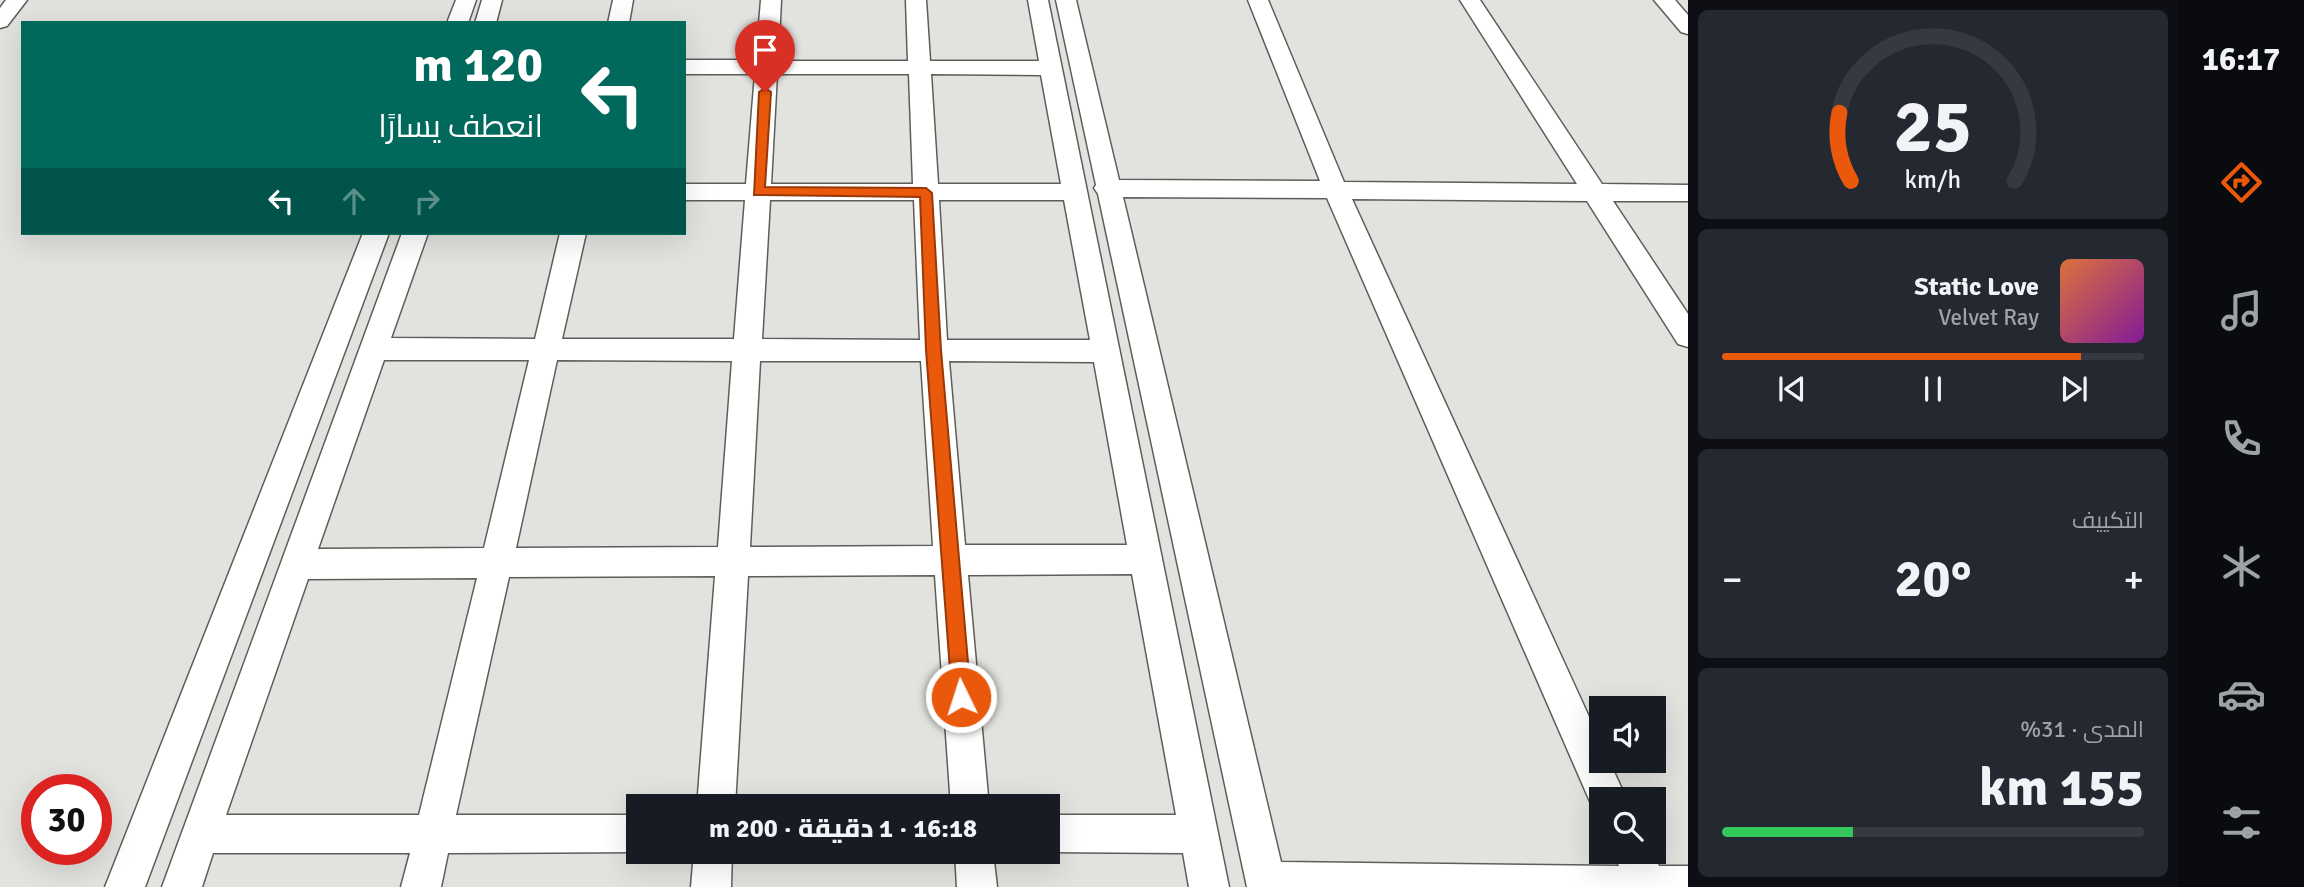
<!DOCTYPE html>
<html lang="ar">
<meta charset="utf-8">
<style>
body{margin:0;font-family:Signika,Cairo,sans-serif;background:#242831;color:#f1f3f6;direction:rtl;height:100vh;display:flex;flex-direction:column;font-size:26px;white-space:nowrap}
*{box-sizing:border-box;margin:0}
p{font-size:23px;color:#9ea1a6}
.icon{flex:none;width:38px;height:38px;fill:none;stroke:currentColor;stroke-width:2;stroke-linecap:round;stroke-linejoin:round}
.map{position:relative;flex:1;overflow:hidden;direction:ltr}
.panel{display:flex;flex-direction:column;gap:10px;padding:10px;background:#0d0f14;width:490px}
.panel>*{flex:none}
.guide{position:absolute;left:21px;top:21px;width:665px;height:214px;border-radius:0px;box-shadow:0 7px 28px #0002;direction:rtl;background:#00695c;color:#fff;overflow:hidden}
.fabs{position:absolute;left:1589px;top:696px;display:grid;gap:14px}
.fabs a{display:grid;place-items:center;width:77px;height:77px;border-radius:0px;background:#171b24;box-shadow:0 7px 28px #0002;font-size:35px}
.speed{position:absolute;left:21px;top:774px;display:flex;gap:14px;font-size:35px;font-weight:700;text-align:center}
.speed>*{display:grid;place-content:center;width:91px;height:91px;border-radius:50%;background:#171b24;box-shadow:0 7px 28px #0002;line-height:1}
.speed .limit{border:10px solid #d22;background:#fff;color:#111}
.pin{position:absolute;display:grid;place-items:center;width:60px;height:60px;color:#fff;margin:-72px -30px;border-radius:50% 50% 50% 0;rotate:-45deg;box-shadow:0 0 7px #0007}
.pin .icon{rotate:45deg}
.me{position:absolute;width:77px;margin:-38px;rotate:356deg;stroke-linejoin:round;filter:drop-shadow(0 0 5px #0008)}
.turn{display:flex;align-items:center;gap:24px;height:147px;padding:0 28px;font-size:32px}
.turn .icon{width:91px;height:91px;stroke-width:2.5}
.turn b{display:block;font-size:49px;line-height:60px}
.lanes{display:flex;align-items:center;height:66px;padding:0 28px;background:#0003;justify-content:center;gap:35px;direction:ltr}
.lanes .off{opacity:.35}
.big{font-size:52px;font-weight:800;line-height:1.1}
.panel .widget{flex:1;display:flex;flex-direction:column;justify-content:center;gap:10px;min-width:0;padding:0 24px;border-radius:10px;background:#242831}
.panel .dial{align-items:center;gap:0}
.dial svg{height:182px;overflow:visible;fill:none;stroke:#363941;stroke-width:7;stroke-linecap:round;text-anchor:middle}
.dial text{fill:#f1f3f6;stroke:none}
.song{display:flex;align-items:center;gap:21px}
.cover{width:84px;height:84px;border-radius:10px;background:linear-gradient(135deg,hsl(20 70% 55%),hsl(290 70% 35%))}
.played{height:7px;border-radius:4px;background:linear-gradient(90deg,#ea580c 85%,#363941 85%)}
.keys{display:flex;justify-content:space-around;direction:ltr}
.heat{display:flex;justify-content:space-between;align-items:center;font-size:38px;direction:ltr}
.charge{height:10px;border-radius:5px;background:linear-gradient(90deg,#34c759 31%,#363941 0)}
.trip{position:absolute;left:626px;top:794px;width:434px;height:70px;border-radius:0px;background:#171b24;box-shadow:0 7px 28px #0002;font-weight:800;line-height:70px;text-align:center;direction:rtl}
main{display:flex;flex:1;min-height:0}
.dock{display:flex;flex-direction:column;width:126px;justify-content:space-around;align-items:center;background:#090b0e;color:#9ea1a6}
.dock .icon{width:49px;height:49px}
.dock .current{color:#ea580c}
.dock b{font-size:32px;color:#f1f3f6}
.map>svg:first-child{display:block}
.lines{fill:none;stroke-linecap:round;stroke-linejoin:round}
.street-casing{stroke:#5d5d5a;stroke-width:3}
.street{fill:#fff;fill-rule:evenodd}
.route{fill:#ea580c;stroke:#983908;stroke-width:2}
</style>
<main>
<nav class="dock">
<b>16:17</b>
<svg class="icon current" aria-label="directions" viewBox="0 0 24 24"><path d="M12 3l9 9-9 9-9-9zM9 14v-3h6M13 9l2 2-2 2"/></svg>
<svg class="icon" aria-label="music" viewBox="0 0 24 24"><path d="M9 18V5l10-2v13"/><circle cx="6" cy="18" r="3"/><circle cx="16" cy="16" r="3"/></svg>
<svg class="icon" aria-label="phone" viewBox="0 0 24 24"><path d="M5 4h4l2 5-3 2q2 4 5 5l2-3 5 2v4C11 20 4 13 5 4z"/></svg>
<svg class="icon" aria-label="climate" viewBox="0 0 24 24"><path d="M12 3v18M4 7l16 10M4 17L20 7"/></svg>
<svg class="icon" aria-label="car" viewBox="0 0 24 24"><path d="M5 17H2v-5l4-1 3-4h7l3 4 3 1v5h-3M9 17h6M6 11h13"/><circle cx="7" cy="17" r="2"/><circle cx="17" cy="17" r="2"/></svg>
<svg class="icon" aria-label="filters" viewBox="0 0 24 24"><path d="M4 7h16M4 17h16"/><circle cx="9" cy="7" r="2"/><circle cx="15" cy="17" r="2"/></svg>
</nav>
<section class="panel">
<div class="widget dial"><svg viewBox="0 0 100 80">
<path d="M14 69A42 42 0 1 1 86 69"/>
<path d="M14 69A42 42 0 0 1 9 39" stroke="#ea580c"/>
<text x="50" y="56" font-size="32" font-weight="700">25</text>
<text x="50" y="72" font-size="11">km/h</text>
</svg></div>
<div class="widget">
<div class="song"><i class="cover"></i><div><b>Static Love</b><p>Velvet Ray</p></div></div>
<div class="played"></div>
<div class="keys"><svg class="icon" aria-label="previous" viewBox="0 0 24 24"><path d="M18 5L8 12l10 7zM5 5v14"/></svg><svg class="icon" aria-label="pause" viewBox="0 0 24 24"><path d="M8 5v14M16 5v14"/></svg><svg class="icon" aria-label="next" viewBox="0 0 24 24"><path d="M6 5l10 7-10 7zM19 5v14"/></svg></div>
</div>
<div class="widget"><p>التكييف</p>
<div class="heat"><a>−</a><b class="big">20°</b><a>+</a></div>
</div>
<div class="widget"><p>المدى · 31%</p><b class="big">155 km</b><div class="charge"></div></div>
</section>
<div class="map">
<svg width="1688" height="887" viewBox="0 0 1688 887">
<rect width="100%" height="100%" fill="#e2e3df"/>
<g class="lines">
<g class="street-casing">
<path id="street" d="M 6,0 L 27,0 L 7,26 L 0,28 L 0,8 Z
M 456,0 L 476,0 L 468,23 L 447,23 Z
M 482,0 L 502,0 L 496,23 L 475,23 Z
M 613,0 L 633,0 L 629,23 L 608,23 Z
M 761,0 L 781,0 L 778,61 L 908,61 L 906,0 L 926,0 L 930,61 L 1039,61 L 1028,0 L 1048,0 L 1229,887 L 1189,887 L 1183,853 L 1046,852 L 1048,815 L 1176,815 L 1132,574 L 968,575 L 989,807 L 951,807 L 935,575 L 748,576 L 735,807 L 697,807 L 715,576 L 509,577 L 456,815 L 639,815 L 641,852 L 448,853 L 441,887 L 401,887 L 410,853 L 213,853 L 202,887 L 162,887 L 402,233 L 428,233 L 391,338 L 535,339 L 560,233 L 586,233 L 562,339 L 734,339 L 745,200 L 684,200 L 684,184 L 746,184 L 755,74 L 684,74 L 684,60 L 756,60 ZM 777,74 L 909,74 L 913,184 L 771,184 ZM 931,74 L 1041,75 L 1061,184 L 938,184 ZM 770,200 L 914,200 L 920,340 L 762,339 ZM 939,200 L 1064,200 L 1090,340 L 947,340 ZM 384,360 L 529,360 L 484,548 L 318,549 ZM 557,360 L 732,361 L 718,547 L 516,548 ZM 760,361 L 921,361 L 933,546 L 750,547 ZM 949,361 L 1094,362 L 1127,545 L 965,545 ZM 477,578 L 419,815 L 226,815 L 308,579 Z
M 1056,0 L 1076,0 L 1119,180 L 1320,181 L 1248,0 L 1268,0 L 1344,182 L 1577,184 L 1460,0 L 1480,0 L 1602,184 L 1688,185 L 1688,201 L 1613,201 L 1688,314 L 1688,347 L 1678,344 L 1587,201 L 1352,199 L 1601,743 L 1601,761 L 1609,761 L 1627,800 L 1601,800 L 1601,816 L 1595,813 L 1327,198 L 1123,197 L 1281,862 L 1619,866 L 1613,852 L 1652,852 L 1659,866 L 1688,866 L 1688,887 L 1247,887 L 1098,194 L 1094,188 L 1096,185 Z
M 1654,0 L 1675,0 L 1688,15 L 1688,34 L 1681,32 Z
M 363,233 L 389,233 L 145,887 L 105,887 Z
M 694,852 L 732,852 L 731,887 L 691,887 Z
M 955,852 L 993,852 L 997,887 L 957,887 Z"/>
</g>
<use href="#street" class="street"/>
</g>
<path class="route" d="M 765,88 L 771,92 L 765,187 L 926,188 L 932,193 L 941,350 L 971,697 L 968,704 L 961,707 L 955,704 L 952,697 L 926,350 L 920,197 L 754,195 L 759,92 Z"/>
</svg>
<div class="fabs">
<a><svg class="icon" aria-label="sound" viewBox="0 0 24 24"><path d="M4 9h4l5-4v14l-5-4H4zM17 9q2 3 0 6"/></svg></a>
<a><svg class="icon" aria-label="search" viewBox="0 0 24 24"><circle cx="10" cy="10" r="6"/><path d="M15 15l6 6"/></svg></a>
</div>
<div class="speed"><div class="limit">30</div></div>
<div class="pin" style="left:765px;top:92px;background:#d93025"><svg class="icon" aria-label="arrive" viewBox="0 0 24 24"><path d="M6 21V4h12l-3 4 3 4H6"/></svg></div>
<svg class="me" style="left:961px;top:697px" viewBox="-20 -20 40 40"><circle r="17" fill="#ea580c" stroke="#fff" stroke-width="3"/><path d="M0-11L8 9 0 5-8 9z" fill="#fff"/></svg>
<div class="trip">16:18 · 1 دقيقة · 200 m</div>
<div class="guide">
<div class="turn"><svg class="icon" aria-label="left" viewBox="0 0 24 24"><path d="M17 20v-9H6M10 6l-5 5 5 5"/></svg><div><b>120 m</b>انعطف يسارًا</div></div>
<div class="lanes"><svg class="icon" aria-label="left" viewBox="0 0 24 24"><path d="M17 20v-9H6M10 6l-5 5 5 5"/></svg><svg class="icon off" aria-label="ahead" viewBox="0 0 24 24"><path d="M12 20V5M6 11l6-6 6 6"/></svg><svg class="icon off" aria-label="right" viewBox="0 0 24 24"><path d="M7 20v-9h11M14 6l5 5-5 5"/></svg></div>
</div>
</div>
</main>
